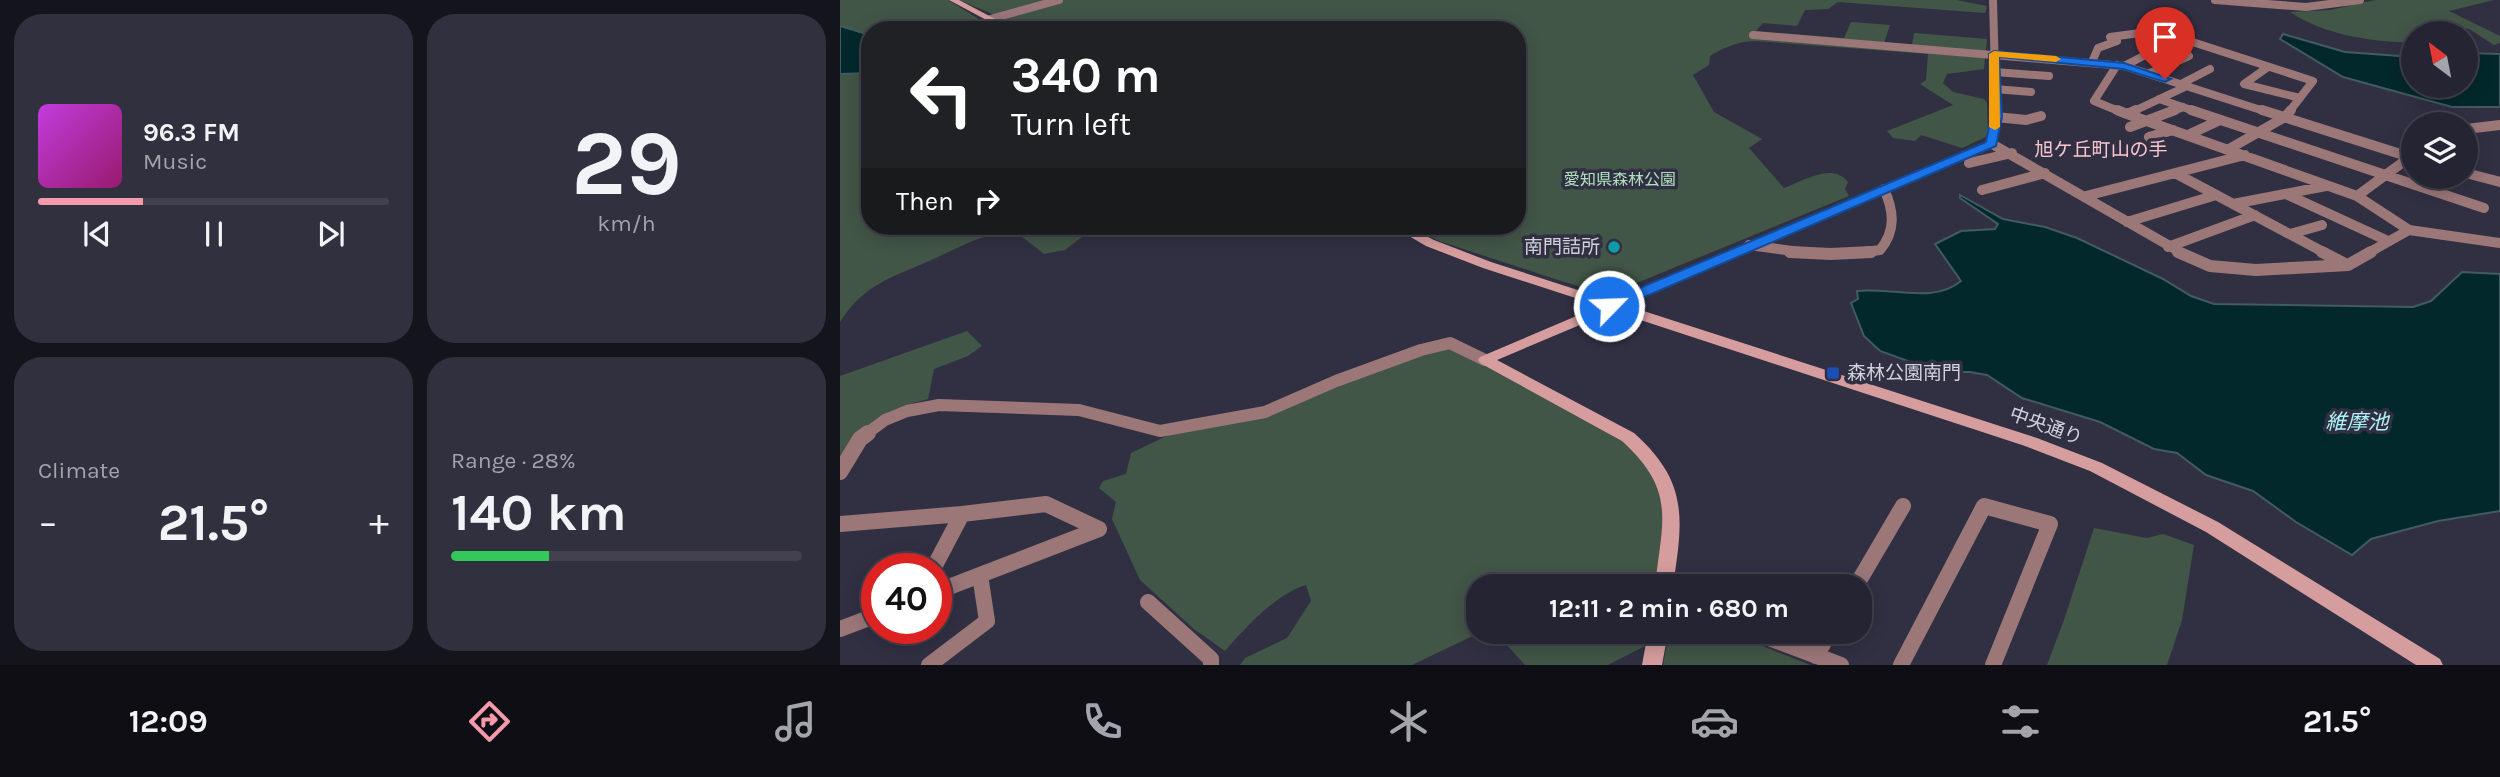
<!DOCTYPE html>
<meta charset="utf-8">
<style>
body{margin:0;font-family:Karla,"Noto Sans JP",sans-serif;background:#31303e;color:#f1f3f6;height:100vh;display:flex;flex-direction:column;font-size:26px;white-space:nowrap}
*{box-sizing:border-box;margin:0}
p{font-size:23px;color:#a3a4ac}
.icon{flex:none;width:38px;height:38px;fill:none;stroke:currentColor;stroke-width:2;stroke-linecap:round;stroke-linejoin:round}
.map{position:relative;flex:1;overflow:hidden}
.sheet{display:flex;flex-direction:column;gap:14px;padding:14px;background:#14141c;width:840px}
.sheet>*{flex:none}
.guide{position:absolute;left:21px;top:21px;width:665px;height:214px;border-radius:28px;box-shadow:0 4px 18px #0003,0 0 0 2px #42414d;background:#202124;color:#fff;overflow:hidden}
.needle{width:46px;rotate:328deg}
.controls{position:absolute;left:1561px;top:21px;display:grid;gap:14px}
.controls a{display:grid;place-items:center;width:77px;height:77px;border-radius:50%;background:#252432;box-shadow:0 4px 18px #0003,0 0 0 2px #42414d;font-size:35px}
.speed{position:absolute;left:21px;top:553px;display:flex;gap:14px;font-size:35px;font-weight:700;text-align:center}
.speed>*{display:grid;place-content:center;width:91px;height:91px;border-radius:50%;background:#252432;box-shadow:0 4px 18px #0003,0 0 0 2px #42414d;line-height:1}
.speed .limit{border:10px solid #d22;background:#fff;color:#111}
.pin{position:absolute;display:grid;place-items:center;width:60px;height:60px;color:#fff;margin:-72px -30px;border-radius:50% 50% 50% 0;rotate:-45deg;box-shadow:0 0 7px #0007}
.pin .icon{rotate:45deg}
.me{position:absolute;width:77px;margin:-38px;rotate:66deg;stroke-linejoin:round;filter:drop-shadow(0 0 5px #0008)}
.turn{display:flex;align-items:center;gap:24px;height:147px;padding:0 35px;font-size:32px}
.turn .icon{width:91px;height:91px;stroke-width:2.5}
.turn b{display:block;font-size:49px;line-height:60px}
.then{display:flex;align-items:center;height:66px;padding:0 35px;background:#0003;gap:14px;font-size:26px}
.big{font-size:52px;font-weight:700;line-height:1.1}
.sheet .widget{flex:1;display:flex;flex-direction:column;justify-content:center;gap:10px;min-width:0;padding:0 24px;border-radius:28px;background:#31303e}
.sheet .dial{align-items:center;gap:0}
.dial b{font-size:91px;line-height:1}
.song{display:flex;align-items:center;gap:21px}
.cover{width:84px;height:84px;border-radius:10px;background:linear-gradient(135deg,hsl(290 70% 55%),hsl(320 70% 35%))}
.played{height:7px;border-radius:4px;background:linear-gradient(90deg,#f39aab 30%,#42414d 30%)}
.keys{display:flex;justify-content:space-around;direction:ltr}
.heat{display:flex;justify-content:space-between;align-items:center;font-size:38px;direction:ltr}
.charge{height:10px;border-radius:5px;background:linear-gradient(90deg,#34c759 28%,#42414d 0)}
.sheet .tiles{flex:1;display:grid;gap:14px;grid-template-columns:repeat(2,1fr)}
.trip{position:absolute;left:626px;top:574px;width:406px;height:70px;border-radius:28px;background:#252432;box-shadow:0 4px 18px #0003,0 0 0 2px #42414d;font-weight:700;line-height:70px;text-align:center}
.tab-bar{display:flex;height:112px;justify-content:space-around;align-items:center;background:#0f0e14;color:#a3a4ac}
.tab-bar .icon{width:49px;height:49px}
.tab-bar .selected{color:#f39aab}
.tab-bar b{font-size:32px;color:#f1f3f6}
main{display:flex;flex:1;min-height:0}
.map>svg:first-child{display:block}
.green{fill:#425647}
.water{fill:#03282b;stroke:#415b60;stroke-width:2}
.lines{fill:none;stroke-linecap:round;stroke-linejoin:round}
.street-far3{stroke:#9b7778;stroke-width:8}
.street-far2{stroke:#9b7778;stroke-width:10}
.street-far1{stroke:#9b7778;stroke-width:12}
.street{stroke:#9b7778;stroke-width:16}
.secondary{fill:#d69d9e;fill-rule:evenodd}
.route{fill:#1a73e8;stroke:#114b97;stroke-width:2}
.slow{fill:#f59e0b}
.culture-dot{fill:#0f9aa8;stroke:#313043;stroke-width:2.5}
.transit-dot{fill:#1a4fb4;stroke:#313043;stroke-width:2.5}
.labels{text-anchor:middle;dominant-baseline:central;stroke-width:7;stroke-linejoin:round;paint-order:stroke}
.far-park-label{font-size:16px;fill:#b0e1bd;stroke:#313043}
.far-quarter-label{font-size:19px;fill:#f9c5ce;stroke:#313043}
.poi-label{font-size:19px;fill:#d1d1dd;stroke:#313043;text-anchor:end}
.street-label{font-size:19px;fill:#d1d1dd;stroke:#313043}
.water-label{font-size:21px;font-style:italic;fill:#acf2f9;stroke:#313043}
</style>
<main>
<section class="sheet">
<div class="tiles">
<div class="widget">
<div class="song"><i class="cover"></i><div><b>96.3 FM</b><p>Music</p></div></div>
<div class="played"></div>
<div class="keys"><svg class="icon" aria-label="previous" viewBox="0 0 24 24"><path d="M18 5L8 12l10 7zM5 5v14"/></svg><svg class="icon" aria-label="pause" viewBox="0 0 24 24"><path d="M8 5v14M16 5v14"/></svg><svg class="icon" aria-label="next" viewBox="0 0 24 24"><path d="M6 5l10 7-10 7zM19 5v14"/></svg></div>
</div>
<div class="widget dial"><b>29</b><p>km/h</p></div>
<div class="widget"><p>Climate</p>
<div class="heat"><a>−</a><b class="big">21.5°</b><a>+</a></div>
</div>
<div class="widget"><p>Range · 28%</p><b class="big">140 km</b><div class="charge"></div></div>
</div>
</section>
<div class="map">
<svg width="1660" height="665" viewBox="0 0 1660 665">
<rect width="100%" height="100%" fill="#313043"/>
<path class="green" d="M 0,0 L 108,0 L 142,21 L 224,0 L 1116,0 L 1147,6 L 1145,13 L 998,2 L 988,9 L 965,10 L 957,26 L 923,23 L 916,31 L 1004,38 L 1011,22 L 1050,25 L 1044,43 L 1072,45 L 1074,33 L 1147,39 L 1144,69 L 1107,74 L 1103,83 L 1113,92 L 1144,99 L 1147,103 L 1148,136 L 1122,148 L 1081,135 L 1075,141 L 1053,138 L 1047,131 L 1113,105 L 1080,84 L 1086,80 L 1088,54 L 916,41 C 899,41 885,47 870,56 L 869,65 L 853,75 L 874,112 L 922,139 L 909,148 L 944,188 C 964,181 992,162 1008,182 L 1005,189 L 1009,196 L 782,289 L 751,290 L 715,279 L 599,241 L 571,226 L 677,226 L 677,30 L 30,30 L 30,226 L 256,226 L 225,250 L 204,254 L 176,232 C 143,232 119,248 89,261 C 51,278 24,284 0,322 Z
M 119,0 L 216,0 L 157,16 Z
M 1535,0 L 1654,0 L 1609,11 L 1660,36 L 1660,43 L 1654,45 L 1629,29 L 1598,23 L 1586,33 L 1573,33 L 1573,43 C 1530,41 1487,36 1450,12 L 1490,10 Z
M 127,331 L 142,346 L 128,356 L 94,369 L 88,399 C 36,413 28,420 0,465 L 0,376 Z
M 609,344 L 787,438 L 820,483 L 825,512 L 816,586 L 639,586 L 641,632 L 572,665 L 400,665 L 405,658 L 447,638 L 471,601 L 466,585 C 437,593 404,629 385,651 L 354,629 L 300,580 L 272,519 L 276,502 L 259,488 L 263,481 L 286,474 L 291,453 L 339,430 L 427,413 Z
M 1254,528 L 1307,538 L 1323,534 L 1354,545 L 1342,620 L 1327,665 L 1207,665 L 1224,620 Z
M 655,632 L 810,632 L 805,646 L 768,665 L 685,665 Z
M 829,632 L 888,632 L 970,665 L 823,665 Z"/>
<path class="water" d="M 0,26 L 30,35 L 30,73 L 0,74 Z
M 1443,34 L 1505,52 L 1573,57 L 1573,86 L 1626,86 L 1626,53 L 1660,54 L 1660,107 L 1612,107 L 1503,77 L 1440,39 Z
M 1120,195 L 1163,219 L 1205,227 L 1237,238 L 1323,279 L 1351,296 L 1374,304 L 1573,307 L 1591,301 L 1622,272 L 1660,274 L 1660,511 L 1598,521 L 1531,539 L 1512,555 L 1456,522 L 1413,491 L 1366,475 L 1337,453 L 1314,449 L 1260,422 L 1182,398 L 1147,375 L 1130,372 L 1098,372 L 1040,351 L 1024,336 L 1011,303 L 1018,299 L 1017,291 C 1050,287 1094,304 1121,281 L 1095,244 L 1121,231 L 1155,229 L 1158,224 L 1120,198 Z"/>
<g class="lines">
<path class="street-far3" d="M 1153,0 L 1156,112
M 1375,0 L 1466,7 L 1520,0
M 150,19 L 219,0
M 913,35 L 1284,66 L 1427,112
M 1252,62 L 1258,48 L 1277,41 L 1270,37 L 1300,33 L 1334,36 L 1473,81 L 1449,112
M 1277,65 L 1254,101 L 1281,112
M 1284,66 L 1317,49
M 1428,67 L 1404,84 L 1460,98
M 1155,72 L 1209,76
M 1310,73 L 1349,56
M 1341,84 L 1370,69
M 1155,89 L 1191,92
M 1319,99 L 1357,112
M 1292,112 L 1347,86
M 1331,112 L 1343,107"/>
<path class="street-far2" d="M 1156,110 L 1152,144 L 1342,253
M 1277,110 L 1287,114
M 1296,110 L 1287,114 L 1517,196 L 1569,230 L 1660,243
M 1351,110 L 1644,208
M 1422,110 L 1573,158
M 1156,117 L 1186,120 L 1201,116
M 1290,127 L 1335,110
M 1626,129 L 1660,125
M 1348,135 L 1380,120
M 1309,137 L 1333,130
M 1389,149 L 1445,117 L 1451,110
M 1129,163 L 1172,153
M 1335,173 L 1485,253
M 1626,173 L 1660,182
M 1142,190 L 1205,173
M 1446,194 L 1548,241
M 1246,196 L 1405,155
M 1517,196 L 1570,157
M 1393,204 L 1486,186
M 1287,222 L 1376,195
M 1450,234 L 1482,225
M 909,245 L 967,253
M 1328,247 L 1415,215
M 1017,253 L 1040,250 C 1056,231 1054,211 1044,189
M 1528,253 L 1569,230"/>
<path class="street-far1" d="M 950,252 L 991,254 L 1031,252
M 1338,252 L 1370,266 L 1416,270 L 1508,265 L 1531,252
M 1482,252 L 1507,265
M 26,434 L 45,420 L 67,411 L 99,405 L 239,410 L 320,431 L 425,412 L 496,381 L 581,350 L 610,343 L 645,360"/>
<path class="street" d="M 0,472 L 20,439 L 28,433
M 0,524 L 122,514
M 93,569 L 122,514 L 206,504 L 259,529 L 140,575
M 1016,586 L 1063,506
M 308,602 L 371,659 L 371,665
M 0,629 L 37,615
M 913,632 L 1001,665
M 976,656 L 990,632
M 89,665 L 147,621 L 140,575 L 96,592
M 1061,665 L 1144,506 L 1210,524 L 1153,665"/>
<path class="secondary" d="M 109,0 L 119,0 L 176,30 L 165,30 Z
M 1152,141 L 1156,142 L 1156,146 L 785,305 L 1197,438 L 1262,463 L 1378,522 L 1600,659 L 1603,665 L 1576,665 L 1366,532 L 1250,471 L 1185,446 L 773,311 L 657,360 L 794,433 C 849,482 843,519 833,586 L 815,586 C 822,521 837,491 782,441 L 640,363 L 638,360 L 640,357 L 760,306 L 643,268 L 586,246 L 552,226 L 567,226 L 594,240 L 651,262 L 772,301 Z
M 808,632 L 828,632 L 822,665 L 802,665 Z"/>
</g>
<path class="route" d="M 1154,51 L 1284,63 L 1331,79 L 1325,82 L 1283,69 L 1159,57 L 1162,117 L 1156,146 L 774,310 L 769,311 L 761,306 L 764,303 L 1146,142 L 1151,117 L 1149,54 Z"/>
<path class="slow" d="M 1154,51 L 1216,56 L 1221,59 L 1216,62 L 1159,57 L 1160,127 L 1155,130 L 1149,127 L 1149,54 Z"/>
<circle class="culture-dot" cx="774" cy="247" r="7"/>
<rect class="transit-dot" x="986" y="366" width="14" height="14" rx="3.5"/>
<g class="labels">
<g class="far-park-label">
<text x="780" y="179">愛知県森林公園</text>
</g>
<g class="far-quarter-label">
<text x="1261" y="150">旭ケ丘町山の手</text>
</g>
<g class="poi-label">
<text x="760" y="247">南門詰所</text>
<text x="1007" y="373" text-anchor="start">森林公園南門</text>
</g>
<g class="street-label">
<text transform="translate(1206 426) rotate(20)">中央通り</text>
</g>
<g class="water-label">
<text x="1517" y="422">維摩池</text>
</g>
</g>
</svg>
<div class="controls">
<a><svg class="needle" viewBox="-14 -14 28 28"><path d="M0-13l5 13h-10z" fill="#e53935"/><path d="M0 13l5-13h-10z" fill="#a3a4ac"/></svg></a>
<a><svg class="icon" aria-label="layers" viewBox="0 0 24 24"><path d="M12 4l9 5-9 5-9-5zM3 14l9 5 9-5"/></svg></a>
</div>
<div class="speed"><div class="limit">40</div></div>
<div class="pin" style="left:1325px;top:79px;background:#d93025"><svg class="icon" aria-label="arrive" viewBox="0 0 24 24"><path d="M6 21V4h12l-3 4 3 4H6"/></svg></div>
<svg class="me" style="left:769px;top:306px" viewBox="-20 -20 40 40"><circle r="17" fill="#1a73e8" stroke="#fff" stroke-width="3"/><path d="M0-11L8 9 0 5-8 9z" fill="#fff"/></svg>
<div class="trip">12:11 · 2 min · 680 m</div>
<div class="guide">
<div class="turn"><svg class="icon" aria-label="left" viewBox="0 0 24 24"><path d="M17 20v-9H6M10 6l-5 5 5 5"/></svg><div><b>340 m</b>Turn left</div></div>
<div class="then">Then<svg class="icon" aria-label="right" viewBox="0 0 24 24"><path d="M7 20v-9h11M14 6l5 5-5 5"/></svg></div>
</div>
</div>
</main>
<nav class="tab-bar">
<b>12:09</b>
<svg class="icon selected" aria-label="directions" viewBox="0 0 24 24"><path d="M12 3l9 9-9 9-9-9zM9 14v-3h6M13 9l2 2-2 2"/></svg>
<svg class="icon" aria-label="music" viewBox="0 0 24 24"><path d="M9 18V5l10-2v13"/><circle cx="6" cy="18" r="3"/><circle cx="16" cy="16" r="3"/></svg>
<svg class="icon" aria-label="phone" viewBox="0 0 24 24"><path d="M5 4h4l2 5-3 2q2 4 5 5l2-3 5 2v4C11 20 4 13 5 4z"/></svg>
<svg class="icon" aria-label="climate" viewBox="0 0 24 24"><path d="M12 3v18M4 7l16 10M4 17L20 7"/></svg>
<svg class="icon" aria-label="car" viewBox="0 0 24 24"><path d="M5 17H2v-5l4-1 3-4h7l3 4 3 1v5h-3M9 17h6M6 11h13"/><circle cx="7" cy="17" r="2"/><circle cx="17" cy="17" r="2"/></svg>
<svg class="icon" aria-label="filters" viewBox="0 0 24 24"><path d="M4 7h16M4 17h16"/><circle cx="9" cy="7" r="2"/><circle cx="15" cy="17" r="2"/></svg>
<b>21.5°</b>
</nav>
